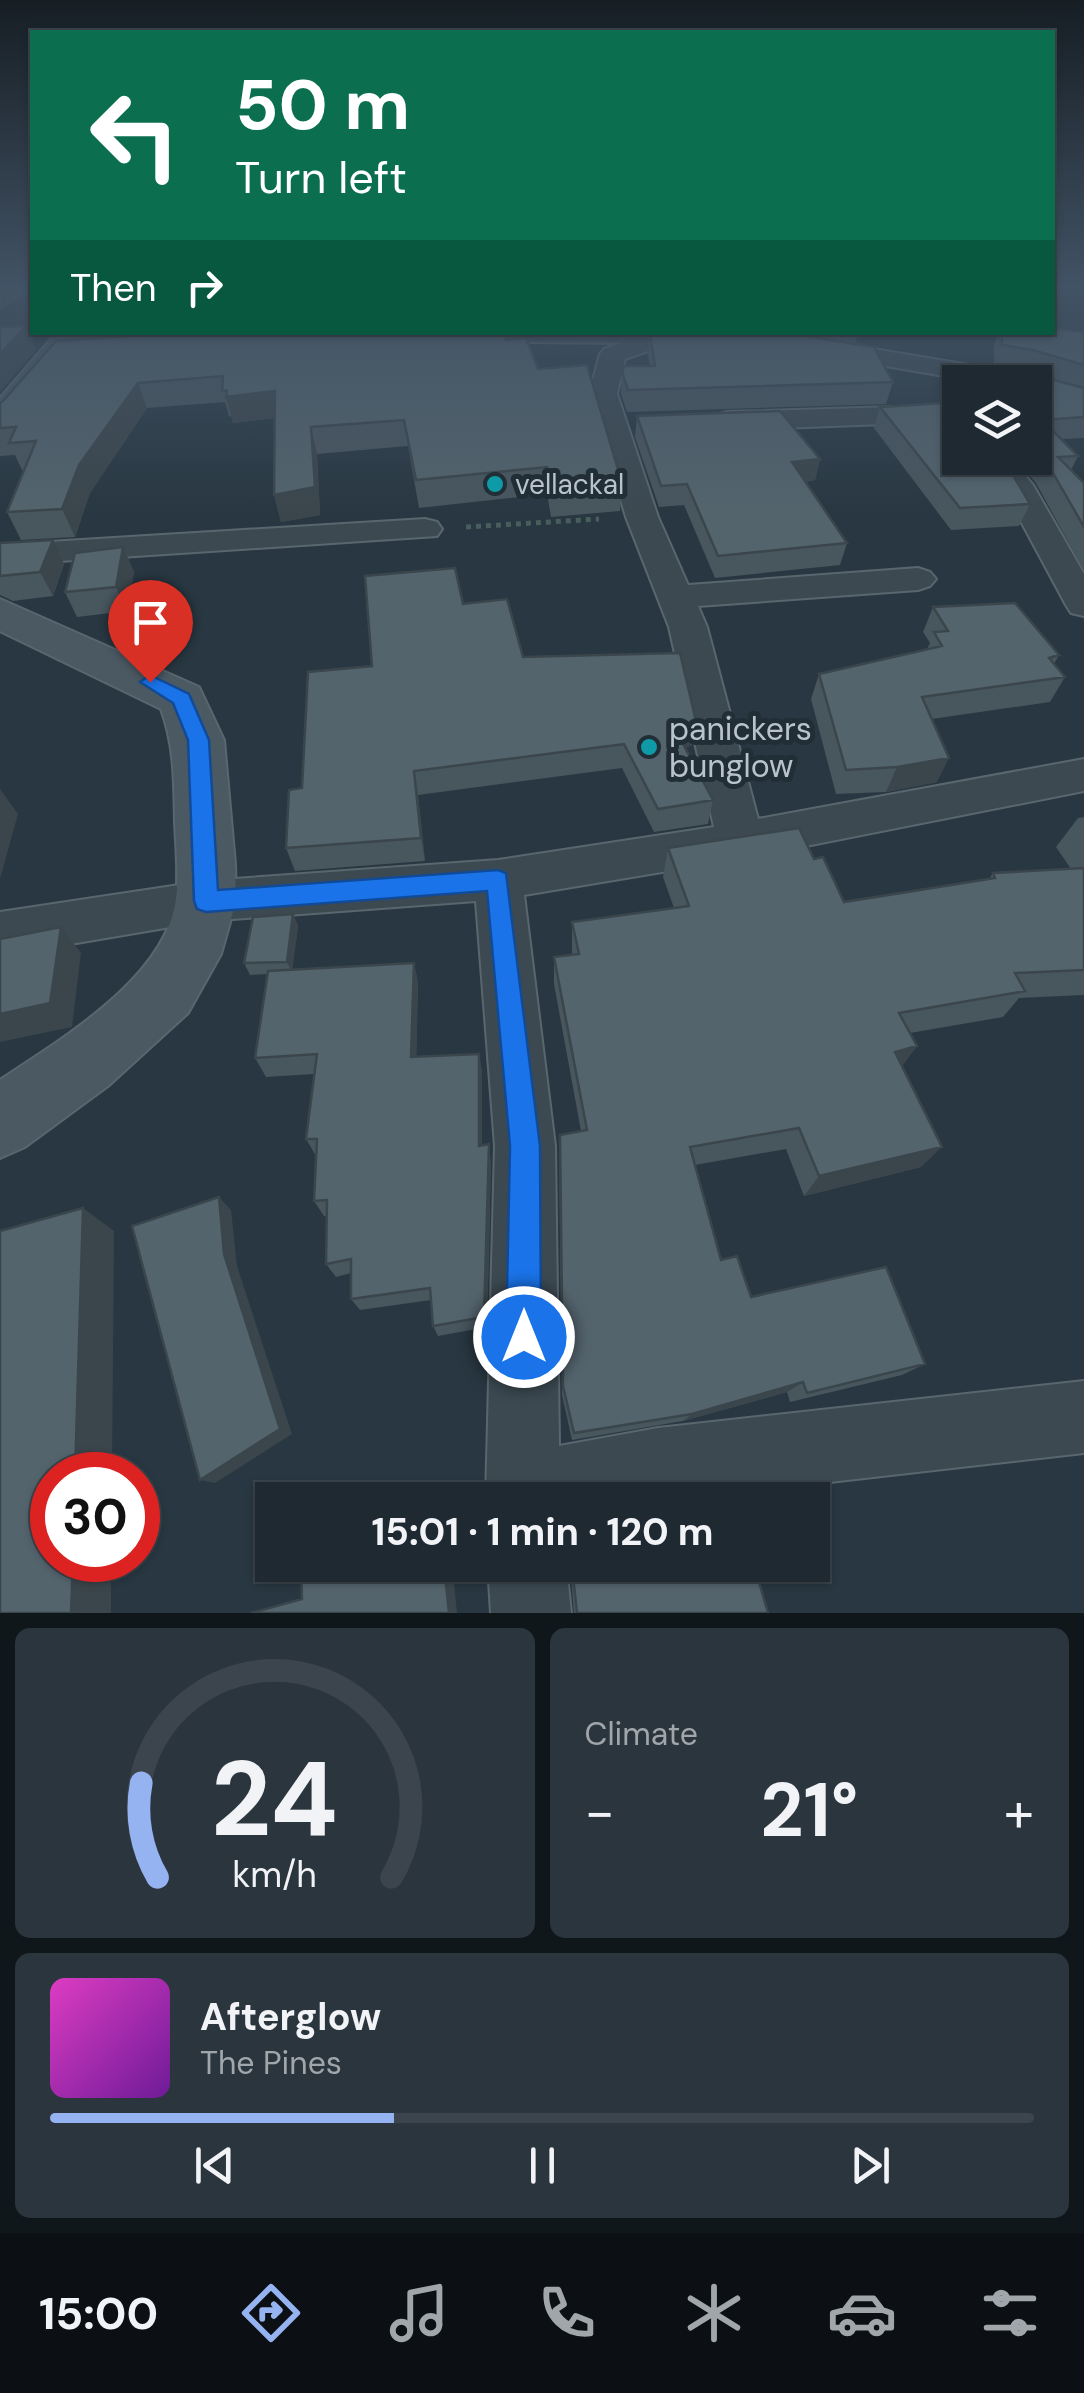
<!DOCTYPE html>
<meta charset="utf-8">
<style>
body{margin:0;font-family:"DM Sans",sans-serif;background:#2b353d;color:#f1f3f6;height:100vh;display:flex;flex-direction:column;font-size:38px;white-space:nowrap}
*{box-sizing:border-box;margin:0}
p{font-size:32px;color:#a1a6ab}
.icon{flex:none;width:55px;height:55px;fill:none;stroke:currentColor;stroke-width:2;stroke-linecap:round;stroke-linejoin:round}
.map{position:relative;height:1613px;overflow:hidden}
.details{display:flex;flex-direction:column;gap:15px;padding:15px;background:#10171b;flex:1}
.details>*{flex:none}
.guide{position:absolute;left:30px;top:30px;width:1025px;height:305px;border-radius:0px;box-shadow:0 2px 8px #0004,0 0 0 2px #3c454d;background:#0b6e4f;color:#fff;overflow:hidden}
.tools{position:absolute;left:942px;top:365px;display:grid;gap:20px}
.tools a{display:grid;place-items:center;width:110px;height:110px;border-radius:0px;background:#1e2931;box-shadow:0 2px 8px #0004,0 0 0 2px #3c454d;font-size:50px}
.speed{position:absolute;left:30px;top:1452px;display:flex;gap:20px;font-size:50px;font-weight:700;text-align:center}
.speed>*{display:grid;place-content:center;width:130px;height:130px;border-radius:50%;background:#1e2931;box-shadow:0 2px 8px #0004,0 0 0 2px #3c454d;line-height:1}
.speed .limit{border:15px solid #d22;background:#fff;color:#111}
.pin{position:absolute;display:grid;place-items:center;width:85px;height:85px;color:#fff;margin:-102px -42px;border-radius:50% 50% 50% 0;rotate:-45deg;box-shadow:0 0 10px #0007}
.pin .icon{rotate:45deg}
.me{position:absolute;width:110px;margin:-55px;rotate:0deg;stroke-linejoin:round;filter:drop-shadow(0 0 8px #0008)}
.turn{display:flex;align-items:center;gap:35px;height:210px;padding:0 40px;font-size:45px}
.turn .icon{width:130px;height:130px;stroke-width:2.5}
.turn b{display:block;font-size:70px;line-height:85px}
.then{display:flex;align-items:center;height:95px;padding:0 40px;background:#0003;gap:20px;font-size:38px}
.big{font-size:75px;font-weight:700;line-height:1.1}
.details .card{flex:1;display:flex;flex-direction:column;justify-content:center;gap:15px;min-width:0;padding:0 35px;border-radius:15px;background:#2b353d}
.details .dial{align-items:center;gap:0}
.dial svg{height:260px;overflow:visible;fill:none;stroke:#3c454d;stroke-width:7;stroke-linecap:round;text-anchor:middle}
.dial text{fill:#f1f3f6;stroke:none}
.song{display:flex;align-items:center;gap:30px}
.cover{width:120px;height:120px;border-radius:15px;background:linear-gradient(135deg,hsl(310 70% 55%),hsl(280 70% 35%))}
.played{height:10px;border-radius:5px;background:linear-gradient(90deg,#95b2f1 35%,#3c454d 35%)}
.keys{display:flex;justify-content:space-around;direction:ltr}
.heat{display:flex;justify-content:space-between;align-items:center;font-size:55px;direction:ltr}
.details .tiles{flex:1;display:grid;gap:15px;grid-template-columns:1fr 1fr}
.card:last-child{grid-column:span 2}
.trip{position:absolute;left:255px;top:1482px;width:575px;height:100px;border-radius:0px;background:#1e2931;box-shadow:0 2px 8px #0004,0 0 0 2px #3c454d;font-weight:700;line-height:100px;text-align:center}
.dock{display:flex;height:160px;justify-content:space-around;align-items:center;background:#0c1014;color:#a1a6ab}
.dock .icon{width:70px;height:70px}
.dock .selected{color:#95b2f1}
.dock b{font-size:45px;color:#f1f3f6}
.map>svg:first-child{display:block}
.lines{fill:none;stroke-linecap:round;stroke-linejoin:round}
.minor-casing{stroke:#5a666e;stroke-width:4}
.secondary-casing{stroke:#5a666e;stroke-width:4}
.path{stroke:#495e5c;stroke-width:5;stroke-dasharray:5 5;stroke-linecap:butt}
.minor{fill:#3c4951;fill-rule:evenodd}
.secondary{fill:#4b5963;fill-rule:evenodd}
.wall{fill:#48565e}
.shaded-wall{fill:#3b464c}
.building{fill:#54646d;stroke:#3b464c;stroke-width:2.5}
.route{fill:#1a73e8;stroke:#114b97;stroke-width:2.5}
.culture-dot{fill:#0f9aa8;stroke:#212e36;stroke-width:4}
.labels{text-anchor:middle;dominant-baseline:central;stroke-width:10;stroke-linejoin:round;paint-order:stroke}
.far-poi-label{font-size:28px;fill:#b9c3cb;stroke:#212e36;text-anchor:start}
.poi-label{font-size:32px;fill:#b9c3cb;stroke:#212e36;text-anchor:start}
</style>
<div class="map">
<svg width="1084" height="1613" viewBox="0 0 1084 1613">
<rect width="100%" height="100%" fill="#283741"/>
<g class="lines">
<g class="minor-casing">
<path id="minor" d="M 3,287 L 29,287 L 0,307 Z
M 720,332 L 723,337 L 720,342 L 668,344 L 625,359 L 617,394 L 658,517 L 688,585 L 918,568 L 930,572 L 936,579 L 930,586 L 918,590 L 698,606 L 707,627 L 758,819 L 1084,759 L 1084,791 L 740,859 L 524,895 L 555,1146 L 559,1446 L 658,1428 L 1084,1381 L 1084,1453 L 673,1500 L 486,1500 L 495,1146 L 476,901 L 206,921 L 0,956 L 0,912 L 206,881 L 498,860 L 714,827 L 669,627 L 626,517 L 589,394 L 600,354 L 604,349 L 620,343 L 445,341 L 433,334 Z
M 819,340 L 1024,374 L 1037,382 L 1035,385 L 979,382 L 810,353 L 806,348 L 810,343 Z
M 960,405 L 960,421 L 727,430 L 717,427 L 713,421 L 717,415 L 727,412 Z
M 979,458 L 1010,458 L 1033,485 L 1084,574 L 1084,616 L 1071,613 L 1066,605 L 1003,488 Z
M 425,519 L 437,522 L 442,529 L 437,536 L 0,565 L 0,545 Z
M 488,1565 L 566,1565 L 571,1613 L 491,1613 Z"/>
</g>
<g class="secondary-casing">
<path id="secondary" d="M 57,332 L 89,332 L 12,426 L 0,429 L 0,398 Z
M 0,599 L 199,687 L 224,740 L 235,864 L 236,901 L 221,954 L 188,1013 L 108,1086 L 25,1147 L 0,1158 L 0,1080 C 61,1039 166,978 176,899 C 179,874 176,847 175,822 C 174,783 175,747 161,709 L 0,631 Z"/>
</g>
<path class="path" d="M 466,527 L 599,519"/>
<use href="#minor" class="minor"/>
<use href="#secondary" class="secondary"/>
</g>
<path class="wall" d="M 84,332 L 505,332 L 506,340 L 538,369 L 622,483 L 620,511 L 551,517 L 547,494 L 419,508 L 408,446 L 317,454 L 320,515 L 281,522 L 274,495 L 275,418 L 233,423 L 232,417 L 229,416 L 225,402 L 147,408 L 90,493 L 75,537 L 21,540 L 7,512 L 24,470 L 22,470 L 15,455 L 0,456 L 0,403 L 86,339 Z
M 784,332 L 858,332 L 855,344 Z
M 999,332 L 1084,332 L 1084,438 L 1062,439 L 1078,456 L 1071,470 L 1084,483 L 1084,571 L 1036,483 L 1013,458 L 1035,458 L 1035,382 L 996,382 L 1002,367 L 994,366 L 994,345 Z
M 650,334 L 893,382 L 886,404 L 627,412 L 621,394 L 622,372 L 650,366 L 648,355 Z
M 880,407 L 1030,504 L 1019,526 L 951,530 L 874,428 Z
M 637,416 L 820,459 L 815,480 L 805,482 L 847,543 L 840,565 L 715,578 L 684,505 L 659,507 L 635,437 Z
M 0,543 L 64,564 L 53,596 L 13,601 L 0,595 Z
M 123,547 L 134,572 L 127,611 L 77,617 L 65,592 Z
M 463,604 L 523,657 L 692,745 L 685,748 L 713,800 L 708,824 L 654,832 L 622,768 L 418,795 L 425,861 L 295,871 L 286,848 L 302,788 L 372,666 Z
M 933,607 L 1059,655 L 1054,664 L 1065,677 L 1050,702 L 932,719 L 937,782 L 886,792 L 836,794 L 811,699 L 819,674 L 927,649 L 930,643 L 923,632 Z
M 1084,817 L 1084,995 L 1019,998 L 1003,1017 L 910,1033 L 917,1046 L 902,1066 L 921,1167 L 804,1196 L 786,1149 L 695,1165 L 721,1260 L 751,1297 L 925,1364 L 902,1375 L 790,1402 L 787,1392 L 683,1421 L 572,1440 L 562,1395 L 559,1156 L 560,1135 L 581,1131 L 554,984 L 554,957 L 572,955 L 572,922 L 674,908 L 663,877 L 668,848 L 814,859 L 844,902 L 989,879 L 993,873 L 1071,869 L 1056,847 L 1078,818 Z
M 293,914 L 298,926 L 292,969 L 414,963 L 418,983 L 416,1057 L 479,1054 L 482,1073 L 482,1146 L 491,1161 L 487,1327 L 438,1336 L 433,1326 L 431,1300 L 360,1310 L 351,1299 L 351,1273 L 336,1277 L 326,1264 L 326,1216 L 324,1216 L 314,1201 L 316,1156 L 306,1139 L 314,1074 L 266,1077 L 255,1058 L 267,974 L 250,975 L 244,963 Z
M 570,1565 L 754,1565 L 768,1613 L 574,1613 Z"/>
<path class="shaded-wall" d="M 26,326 L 36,350 L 0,392 L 0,354 Z
M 138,383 L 147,408 L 90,493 L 75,537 L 62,509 L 79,465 Z
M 275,391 L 281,417 L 233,423 L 226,397 Z
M 311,427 L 317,454 L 320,515 L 281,522 L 274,495 Z
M 820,459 L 815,480 L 787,484 L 792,462 Z
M 53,540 L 64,564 L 53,596 L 40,572 Z
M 123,547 L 134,572 L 127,611 L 116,587 Z
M 696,721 L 692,745 L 671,753 L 675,729 Z
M 949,758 L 937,782 L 886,792 L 897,767 Z
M 414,771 L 418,795 L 425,861 L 421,838 Z
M 0,789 L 18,814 L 0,879 Z
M 293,914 L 298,926 L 292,973 L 287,962 Z
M 61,927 L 81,953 L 72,1027 L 0,1042 L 0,1014 Z
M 414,963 L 418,983 L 416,1076 L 411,1057 Z
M 917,1046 L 899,1070 L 895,1052 Z
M 479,1054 L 482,1073 L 482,1162 L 479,1146 Z
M 489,1144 L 491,1161 L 487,1327 L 484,1317 Z
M 942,1147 L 921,1167 L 804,1196 L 819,1176 Z
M 219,1197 L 231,1210 L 237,1266 L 292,1434 L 215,1483 L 200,1480 L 224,1254 Z
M 83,1208 L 114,1231 L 112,1475 L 75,1475 Z
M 803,1382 L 787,1392 L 683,1421 L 692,1414 Z
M 73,1560 L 111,1560 L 111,1613 L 71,1613 Z
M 444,1565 L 452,1565 L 457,1613 L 449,1613 Z"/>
<path class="building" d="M 26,326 L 0,354 L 0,327 Z
M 1052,328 L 1084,332 L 1084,365 L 1033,350 L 1002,345 L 1002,332 L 1052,332 Z
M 194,332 L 505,332 L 506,340 L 526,338 L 538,369 L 587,365 L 622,483 L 552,489 L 547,467 L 416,480 L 404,420 L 311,427 L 315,487 L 274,495 L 275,391 L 226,397 L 227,391 L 222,390 L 223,376 L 138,383 L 79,465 L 62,509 L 7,512 L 36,441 L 9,443 L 16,427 L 0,428 L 0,403 L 2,402 L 56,341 Z
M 654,332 L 779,332 L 874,347 L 893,382 L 628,390 L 622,372 L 624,366 L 655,366 L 650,334 Z
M 1002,365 L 1040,365 L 1043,377 L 1084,388 L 1084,417 L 1042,420 L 1078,456 L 1058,457 L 1084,483 L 1084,527 L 1046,461 L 1035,449 L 1035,382 L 1003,382 Z
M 960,402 L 960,458 L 1001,458 L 1009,468 L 1030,504 L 960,508 L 880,407 Z
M 780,411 L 820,459 L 792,462 L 847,543 L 718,556 L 687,484 L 661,486 L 637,416 Z
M 53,540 L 40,572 L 0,576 L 0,543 Z
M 123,547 L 116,587 L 65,592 L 75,553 Z
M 455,568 L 463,604 L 507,599 L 523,657 L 680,653 L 696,721 L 675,729 L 713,800 L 658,809 L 624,744 L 414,771 L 421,838 L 286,848 L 289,790 L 302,788 L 308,672 L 372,666 L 365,576 Z
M 1015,603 L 1059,655 L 1049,658 L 1065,677 L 922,697 L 949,758 L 897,767 L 846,770 L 819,674 L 942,646 L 934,632 L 948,631 L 933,607 Z
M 799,828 L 814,859 L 823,857 L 844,902 L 995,878 L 993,873 L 1084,868 L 1084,970 L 1015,973 L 1025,991 L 899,1013 L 917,1046 L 895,1052 L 942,1147 L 819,1176 L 799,1128 L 690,1147 L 721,1260 L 737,1256 L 751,1297 L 886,1267 L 925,1364 L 807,1393 L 803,1382 L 692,1414 L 574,1433 L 563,1386 L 560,1135 L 587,1130 L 554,957 L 579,954 L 572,922 L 689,906 L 668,848 Z
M 293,914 L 287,962 L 244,963 L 253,917 Z
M 61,927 L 50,1003 L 0,1014 L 0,939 Z
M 414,963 L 411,1057 L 479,1054 L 479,1146 L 489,1144 L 484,1317 L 433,1326 L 430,1288 L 351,1299 L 351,1259 L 326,1264 L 327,1200 L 314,1201 L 317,1139 L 306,1139 L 317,1054 L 255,1058 L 268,971 Z
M 219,1197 L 224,1254 L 280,1429 L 200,1480 L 132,1226 Z
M 83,1208 L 75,1475 L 52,1475 L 52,1560 L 73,1560 L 71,1613 L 0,1613 L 0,1231 Z
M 301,1565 L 444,1565 L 449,1613 L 251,1613 L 302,1599 Z
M 579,1565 L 754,1565 L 768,1613 L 577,1613 L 572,1567 Z"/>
<linearGradient id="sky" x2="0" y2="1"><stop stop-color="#161e24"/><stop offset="0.56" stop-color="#425365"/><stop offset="1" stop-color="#425365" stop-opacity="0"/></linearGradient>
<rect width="1084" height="513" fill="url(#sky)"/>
<path class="route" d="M 150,675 L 189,694 L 209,740 L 218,890 L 498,870 L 506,873 L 540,1146 L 541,1337 L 536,1349 L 524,1354 L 511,1349 L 506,1337 L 510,1146 L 487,891 L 206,912 L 197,909 L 194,901 L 188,740 L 173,703 L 140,682 Z"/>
<g class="culture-dot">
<circle cx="495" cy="484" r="10"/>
<circle cx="649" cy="747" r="10"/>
</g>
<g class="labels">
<g class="far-poi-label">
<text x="515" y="484">vellackal</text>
</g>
<g class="poi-label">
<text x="669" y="729">panickers<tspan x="669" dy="37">bunglow</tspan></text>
</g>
</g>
</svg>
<div class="tools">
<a><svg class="icon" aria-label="layers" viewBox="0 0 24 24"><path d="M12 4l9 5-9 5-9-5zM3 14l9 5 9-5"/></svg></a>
</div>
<div class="speed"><div class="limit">30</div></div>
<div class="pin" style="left:150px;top:682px;background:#d93025"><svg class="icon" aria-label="arrive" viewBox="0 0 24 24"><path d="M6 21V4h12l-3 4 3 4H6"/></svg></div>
<svg class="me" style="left:524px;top:1337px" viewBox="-20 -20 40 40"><circle r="17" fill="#1a73e8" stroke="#fff" stroke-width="3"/><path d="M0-11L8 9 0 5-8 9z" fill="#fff"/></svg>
<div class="trip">15:01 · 1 min · 120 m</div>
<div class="guide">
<div class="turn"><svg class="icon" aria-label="left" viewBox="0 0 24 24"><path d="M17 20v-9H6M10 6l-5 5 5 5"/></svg><div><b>50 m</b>Turn left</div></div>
<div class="then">Then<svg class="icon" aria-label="right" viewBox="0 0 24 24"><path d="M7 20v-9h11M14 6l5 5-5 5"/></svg></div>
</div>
</div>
<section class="details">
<div class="tiles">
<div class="card dial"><svg viewBox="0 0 100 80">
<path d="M14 69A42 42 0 1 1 86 69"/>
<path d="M14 69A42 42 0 0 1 9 40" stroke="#95b2f1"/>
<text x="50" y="56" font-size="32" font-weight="700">24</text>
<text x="50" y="72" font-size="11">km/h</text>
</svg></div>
<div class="card"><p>Climate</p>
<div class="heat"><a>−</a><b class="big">21°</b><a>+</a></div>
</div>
<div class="card">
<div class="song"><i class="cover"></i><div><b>Afterglow</b><p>The Pines</p></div></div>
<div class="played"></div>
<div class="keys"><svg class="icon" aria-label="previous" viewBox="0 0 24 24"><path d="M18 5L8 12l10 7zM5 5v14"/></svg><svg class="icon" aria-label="pause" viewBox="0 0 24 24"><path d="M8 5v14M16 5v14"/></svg><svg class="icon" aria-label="next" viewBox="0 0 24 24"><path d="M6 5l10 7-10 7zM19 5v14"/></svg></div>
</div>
</div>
</section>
<nav class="dock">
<b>15:00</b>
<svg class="icon selected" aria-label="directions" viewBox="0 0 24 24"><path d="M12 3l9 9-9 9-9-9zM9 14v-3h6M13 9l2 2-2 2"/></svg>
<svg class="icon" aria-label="music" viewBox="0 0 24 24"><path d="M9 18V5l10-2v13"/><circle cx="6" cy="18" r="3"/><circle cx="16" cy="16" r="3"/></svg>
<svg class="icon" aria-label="phone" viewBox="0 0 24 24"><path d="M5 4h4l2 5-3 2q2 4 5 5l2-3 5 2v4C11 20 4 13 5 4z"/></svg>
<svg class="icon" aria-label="climate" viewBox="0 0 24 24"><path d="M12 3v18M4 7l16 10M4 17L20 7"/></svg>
<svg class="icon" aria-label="car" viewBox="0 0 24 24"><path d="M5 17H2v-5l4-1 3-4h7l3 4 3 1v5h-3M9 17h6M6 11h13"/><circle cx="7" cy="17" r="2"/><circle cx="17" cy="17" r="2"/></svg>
<svg class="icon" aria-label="filters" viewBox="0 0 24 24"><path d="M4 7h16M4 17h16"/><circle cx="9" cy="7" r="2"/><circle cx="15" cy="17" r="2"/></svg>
</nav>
